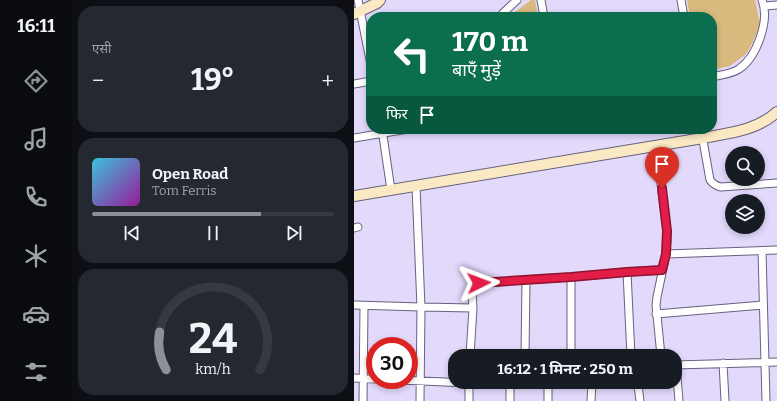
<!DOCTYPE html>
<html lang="hi">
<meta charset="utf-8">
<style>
body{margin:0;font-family:Bitter,"Noto Sans Devanagari",serif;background:#242831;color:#f1f3f6;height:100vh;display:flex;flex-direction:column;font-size:15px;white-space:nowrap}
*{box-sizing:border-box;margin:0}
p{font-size:13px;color:#9ea1a6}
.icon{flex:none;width:22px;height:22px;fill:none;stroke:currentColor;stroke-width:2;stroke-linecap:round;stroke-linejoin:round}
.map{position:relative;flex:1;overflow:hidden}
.sheet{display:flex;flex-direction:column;gap:6px;padding:6px;background:#0d0f14;width:282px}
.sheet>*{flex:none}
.banner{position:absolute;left:12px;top:12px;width:351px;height:122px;border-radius:16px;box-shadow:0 2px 6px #0003;background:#0b6e4f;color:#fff;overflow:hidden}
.controls{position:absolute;left:371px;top:146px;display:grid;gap:8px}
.controls a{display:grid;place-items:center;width:40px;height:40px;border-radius:50%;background:#171b24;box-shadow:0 2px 6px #0003;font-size:20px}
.speed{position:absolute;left:12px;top:337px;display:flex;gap:8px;font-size:20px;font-weight:700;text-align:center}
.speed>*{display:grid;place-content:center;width:52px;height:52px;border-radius:50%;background:#171b24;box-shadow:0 2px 6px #0003;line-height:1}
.speed .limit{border:6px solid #d22;background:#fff;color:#111}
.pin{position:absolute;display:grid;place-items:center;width:34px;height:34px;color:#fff;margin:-41px -17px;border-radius:50% 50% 50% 0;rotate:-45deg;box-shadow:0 0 4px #0007}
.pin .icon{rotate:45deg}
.me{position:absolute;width:44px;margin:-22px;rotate:87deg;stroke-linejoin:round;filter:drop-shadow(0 0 3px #0008)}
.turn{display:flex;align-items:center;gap:14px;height:84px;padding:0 20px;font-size:18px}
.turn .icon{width:52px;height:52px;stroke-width:2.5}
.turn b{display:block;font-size:28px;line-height:34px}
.then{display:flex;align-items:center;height:38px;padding:0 20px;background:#0003;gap:8px;font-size:15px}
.big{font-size:30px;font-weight:700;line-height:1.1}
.sheet .tile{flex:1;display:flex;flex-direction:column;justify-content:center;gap:6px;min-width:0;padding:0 14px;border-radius:16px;background:#242831}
.sheet .dial{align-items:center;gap:0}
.dial svg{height:104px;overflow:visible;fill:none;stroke:#363941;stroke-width:7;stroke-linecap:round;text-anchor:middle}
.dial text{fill:#f1f3f6;stroke:none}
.song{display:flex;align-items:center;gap:12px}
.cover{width:48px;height:48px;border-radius:6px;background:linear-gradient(135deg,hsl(190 70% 55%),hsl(300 70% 35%))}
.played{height:4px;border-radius:2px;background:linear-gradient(90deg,#8c9099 70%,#363941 70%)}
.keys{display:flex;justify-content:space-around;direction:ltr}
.heat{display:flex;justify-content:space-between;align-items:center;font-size:22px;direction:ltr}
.trip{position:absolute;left:94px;top:349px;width:234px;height:40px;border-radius:16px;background:#171b24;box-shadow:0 2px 6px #0003;font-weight:700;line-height:40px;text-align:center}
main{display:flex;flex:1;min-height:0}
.dock{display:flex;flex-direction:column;width:72px;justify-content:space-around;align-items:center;background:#090b0e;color:#9ea1a6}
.dock .icon{width:28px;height:28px}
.dock .selected{color:#8c9099}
.dock b{font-size:18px;color:#f1f3f6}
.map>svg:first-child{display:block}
.green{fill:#d9b97e}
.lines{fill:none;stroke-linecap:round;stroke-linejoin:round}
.street-casing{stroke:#69617e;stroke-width:9}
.secondary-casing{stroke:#69617e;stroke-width:12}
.street{stroke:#fff;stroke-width:7}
.secondary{stroke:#fbe9c4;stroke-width:10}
.route-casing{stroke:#92132f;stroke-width:10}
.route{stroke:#e11d48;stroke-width:7}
</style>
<main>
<nav class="dock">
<b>16:11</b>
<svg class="icon selected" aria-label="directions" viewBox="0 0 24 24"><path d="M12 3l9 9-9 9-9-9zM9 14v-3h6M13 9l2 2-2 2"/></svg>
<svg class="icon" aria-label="music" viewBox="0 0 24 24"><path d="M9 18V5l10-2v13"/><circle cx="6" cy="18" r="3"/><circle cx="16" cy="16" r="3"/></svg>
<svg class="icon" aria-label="phone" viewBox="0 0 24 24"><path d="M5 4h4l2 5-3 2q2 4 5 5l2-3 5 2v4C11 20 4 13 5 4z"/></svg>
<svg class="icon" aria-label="climate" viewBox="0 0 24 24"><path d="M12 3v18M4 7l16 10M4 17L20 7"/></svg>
<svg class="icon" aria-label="car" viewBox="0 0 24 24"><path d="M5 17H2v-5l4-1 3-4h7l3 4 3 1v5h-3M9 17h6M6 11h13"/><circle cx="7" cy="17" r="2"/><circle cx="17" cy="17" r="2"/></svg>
<svg class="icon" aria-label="filters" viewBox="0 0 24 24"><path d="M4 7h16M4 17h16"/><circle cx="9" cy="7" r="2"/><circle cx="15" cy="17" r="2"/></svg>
</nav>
<section class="sheet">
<div class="tile"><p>एसी</p>
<div class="heat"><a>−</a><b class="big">19°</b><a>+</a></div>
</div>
<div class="tile">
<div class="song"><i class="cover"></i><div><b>Open Road</b><p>Tom Ferris</p></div></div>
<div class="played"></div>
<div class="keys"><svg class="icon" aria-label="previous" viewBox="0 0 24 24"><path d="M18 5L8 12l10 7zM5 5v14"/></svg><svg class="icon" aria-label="pause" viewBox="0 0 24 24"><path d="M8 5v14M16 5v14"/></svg><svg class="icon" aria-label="next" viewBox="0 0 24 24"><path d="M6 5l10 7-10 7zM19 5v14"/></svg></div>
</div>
<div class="tile dial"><svg viewBox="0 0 100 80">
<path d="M14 69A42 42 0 1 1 86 69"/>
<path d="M14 69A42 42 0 0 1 9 40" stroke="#8c9099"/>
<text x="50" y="56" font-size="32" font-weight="700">24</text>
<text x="50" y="72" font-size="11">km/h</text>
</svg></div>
</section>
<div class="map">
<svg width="423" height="401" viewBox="0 0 423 401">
<rect width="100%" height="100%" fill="#e2d9fb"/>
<path class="green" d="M 177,0 L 181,0 L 184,17 L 155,17 L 161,12 Z
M 333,0 L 401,0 L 402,4 L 406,24 L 399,42 L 392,54 L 376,66 L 358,70 L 358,17 L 336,17 Z"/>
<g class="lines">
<g class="street-casing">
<path id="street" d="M 4,0 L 17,65
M 187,0 L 190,17
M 327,0 L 330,17
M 411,6 L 423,5
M 146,17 L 149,13 L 163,0
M 358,77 C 366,75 378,74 385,69 C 403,57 416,20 408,0
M 0,84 L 17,81
M 28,129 L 37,190
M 347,129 L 356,180 C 359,184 362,186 367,187 L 423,183
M 0,138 L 54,129
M 302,145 L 313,231 L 313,239 L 312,254 L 303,297 L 302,305 L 307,356
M 62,186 L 67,307 L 66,401
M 0,228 L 4,227
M 408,251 L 412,401
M 312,254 L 423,250
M 273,272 L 277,356
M 0,305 L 67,307 L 119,308
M 302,314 L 409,305
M 116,356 L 119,308 L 118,291 L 119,287 L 121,284 L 125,283 L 217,277 L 273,272 L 308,270
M 171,356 L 172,280
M 217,356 L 217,277
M 369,363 L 371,401
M 321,365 L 423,362
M 322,365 L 325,401
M 0,378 L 21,379
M 45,380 L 114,383 L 203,382
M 115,382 L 115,401
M 280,382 L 284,385 L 286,401
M 156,383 L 156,401
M 9,401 L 10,306
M 194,401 L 194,382
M 237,401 L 238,382"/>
</g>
<g class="secondary-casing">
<path id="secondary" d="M 0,14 L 23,3 L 26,0
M 0,196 L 349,138 C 375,133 402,131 423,112"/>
</g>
<use href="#street" class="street"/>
<use href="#secondary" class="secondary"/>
</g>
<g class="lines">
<g class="route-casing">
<path id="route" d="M 125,283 L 217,277 L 273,272 L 308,270 L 312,254 L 313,231 L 308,188"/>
</g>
<use href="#route" class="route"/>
</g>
</svg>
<div class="controls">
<a><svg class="icon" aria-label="search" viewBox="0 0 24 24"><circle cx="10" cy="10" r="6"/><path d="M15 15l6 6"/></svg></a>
<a><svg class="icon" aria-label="layers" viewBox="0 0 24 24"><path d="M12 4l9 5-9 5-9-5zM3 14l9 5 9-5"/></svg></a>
</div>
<div class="speed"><div class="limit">30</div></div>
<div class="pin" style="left:308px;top:188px;background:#d93025"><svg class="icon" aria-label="arrive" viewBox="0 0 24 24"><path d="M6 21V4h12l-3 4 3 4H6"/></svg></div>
<svg class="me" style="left:125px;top:283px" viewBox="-20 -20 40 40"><path d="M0-17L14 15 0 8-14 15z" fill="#e11d48" stroke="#fff" stroke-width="4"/></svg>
<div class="trip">16:12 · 1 मिनट · 250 m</div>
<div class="banner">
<div class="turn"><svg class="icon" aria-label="left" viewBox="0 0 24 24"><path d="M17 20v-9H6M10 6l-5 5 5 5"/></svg><div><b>170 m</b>बाएँ मुड़ें</div></div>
<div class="then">फिर<svg class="icon" aria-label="arrive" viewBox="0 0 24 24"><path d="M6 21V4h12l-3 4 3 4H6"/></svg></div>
</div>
</div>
</main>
